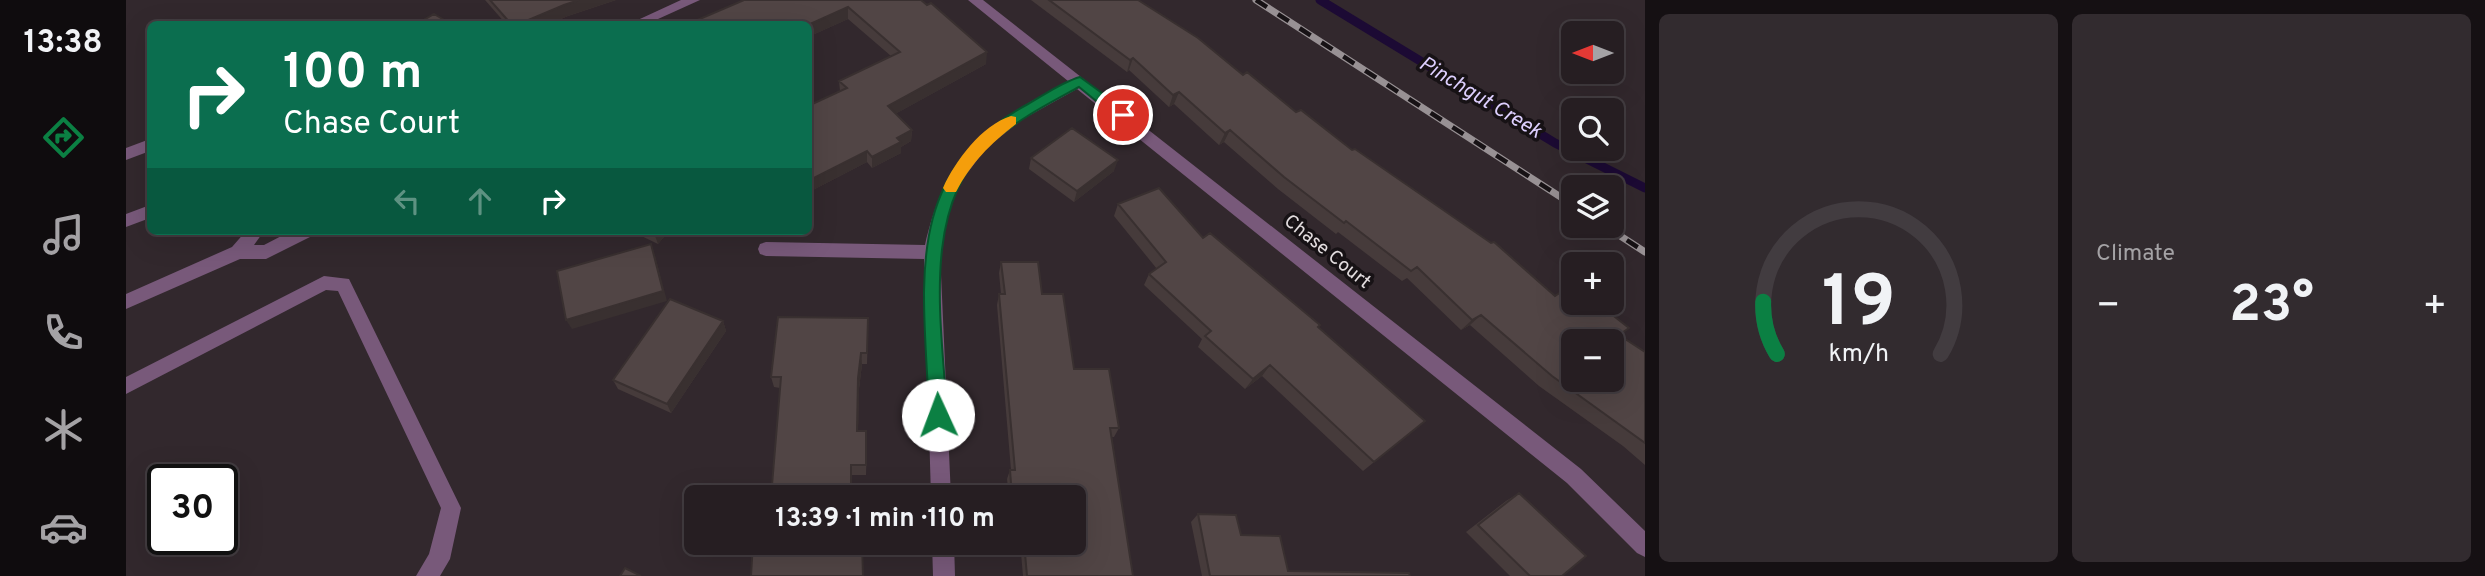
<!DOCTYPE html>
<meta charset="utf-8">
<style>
body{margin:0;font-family:Overpass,sans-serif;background:#322b2f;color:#f1f3f6;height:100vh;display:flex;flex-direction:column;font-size:26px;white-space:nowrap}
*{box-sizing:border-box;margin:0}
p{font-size:23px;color:#a4a2a5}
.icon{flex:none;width:38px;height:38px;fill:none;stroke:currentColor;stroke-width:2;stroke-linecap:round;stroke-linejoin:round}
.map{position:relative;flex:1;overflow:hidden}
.sheet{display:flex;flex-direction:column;gap:14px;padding:14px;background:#151013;width:840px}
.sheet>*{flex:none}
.top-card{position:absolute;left:21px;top:21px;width:665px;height:214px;border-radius:10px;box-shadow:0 7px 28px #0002,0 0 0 2px #423c40;background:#0b6e4f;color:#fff;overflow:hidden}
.needle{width:46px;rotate:270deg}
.tools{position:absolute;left:1435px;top:21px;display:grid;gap:14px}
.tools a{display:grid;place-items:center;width:63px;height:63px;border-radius:10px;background:#261e22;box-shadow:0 7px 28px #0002,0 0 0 2px #423c40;font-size:35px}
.speed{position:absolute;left:21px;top:464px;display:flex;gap:14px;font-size:35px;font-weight:700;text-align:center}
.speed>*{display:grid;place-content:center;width:91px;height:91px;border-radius:50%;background:#261e22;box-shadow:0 7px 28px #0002,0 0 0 2px #423c40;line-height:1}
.speed .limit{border:4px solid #111;border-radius:10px;background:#fff;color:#111}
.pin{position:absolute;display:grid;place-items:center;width:60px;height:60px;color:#fff;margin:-30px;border:4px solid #fff;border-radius:50%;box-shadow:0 2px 7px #0007}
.me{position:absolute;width:77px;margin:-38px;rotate:358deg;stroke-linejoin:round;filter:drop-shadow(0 0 5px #0008)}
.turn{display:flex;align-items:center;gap:24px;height:147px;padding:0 21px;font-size:32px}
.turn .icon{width:91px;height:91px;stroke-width:2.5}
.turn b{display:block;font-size:49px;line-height:60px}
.lanes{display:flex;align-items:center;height:66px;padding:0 21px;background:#0003;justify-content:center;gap:35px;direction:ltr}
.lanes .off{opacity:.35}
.big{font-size:52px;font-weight:700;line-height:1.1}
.sheet .widget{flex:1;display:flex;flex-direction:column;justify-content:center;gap:10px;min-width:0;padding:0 24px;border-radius:10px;background:#322b2f}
.sheet .dial{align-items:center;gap:0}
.dial svg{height:182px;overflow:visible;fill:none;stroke:#423c40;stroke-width:7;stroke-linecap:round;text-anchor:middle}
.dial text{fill:#f1f3f6;stroke:none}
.heat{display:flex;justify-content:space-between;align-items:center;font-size:38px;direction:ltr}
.sheet .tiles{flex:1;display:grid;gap:14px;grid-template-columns:repeat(2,1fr)}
.trip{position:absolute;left:558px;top:485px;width:402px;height:70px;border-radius:10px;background:#261e22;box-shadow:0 7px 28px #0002,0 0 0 2px #423c40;font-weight:700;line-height:70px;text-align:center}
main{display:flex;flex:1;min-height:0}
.tab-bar{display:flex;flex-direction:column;width:126px;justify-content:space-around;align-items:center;background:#0f0c0e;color:#a4a2a5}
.tab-bar .icon{width:49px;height:49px}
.tab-bar .selected{color:#0b8043}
.tab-bar b{font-size:32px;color:#f1f3f6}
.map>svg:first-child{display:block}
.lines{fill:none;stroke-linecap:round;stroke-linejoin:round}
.stream{stroke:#1c0a34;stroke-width:9}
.minor{fill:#78597a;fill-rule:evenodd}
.rail-casing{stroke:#989194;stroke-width:7}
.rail{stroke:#171215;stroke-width:4.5;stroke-dasharray:13;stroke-linecap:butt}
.wall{fill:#463b3b}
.shaded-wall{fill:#393030}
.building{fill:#514545;stroke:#393030;stroke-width:2;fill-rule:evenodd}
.route{fill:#0b8043;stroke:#07532c;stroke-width:2}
.slow{fill:#f59e0b}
.labels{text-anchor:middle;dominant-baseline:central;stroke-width:7;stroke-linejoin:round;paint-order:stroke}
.street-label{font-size:19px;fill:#e2dcde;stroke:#171215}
.water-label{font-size:21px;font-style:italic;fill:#ddcffe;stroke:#171215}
</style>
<main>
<nav class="tab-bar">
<b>13:38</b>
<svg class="icon selected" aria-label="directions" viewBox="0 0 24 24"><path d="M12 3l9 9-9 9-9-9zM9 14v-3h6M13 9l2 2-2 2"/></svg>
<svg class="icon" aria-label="music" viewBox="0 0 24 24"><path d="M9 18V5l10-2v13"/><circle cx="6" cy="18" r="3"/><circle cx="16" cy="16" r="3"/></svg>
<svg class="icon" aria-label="phone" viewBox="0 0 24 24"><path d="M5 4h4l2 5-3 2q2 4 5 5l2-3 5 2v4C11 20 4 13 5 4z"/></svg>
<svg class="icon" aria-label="climate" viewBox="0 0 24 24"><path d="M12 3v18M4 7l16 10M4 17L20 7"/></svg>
<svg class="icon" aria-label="car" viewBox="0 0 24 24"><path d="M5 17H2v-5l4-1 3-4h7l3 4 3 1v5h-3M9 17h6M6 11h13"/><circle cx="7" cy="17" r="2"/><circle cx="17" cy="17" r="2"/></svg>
</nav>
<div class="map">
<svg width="1519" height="576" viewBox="0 0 1519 576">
<rect width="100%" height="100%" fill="#32282d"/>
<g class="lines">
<path class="stream" d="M 1194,0 L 1429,143 L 1519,188"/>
<path class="minor" d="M 555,0 L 574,0 L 521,24 L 503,24 Z
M 842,0 L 857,0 L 1455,469 L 1519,531 L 1519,557 L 1511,553 L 1441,483 L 951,89 L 897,119 L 861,147 L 836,180 L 824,208 L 814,252 L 825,497 L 805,497 L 798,259 L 640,256 L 634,254 L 632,249 L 634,244 L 640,242 L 799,245 C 822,147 858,127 942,81 Z
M 24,139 L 24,151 L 0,160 L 0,148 Z
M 24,205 L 24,218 L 0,227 L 0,214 Z
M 120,231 L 138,231 L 128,245 L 138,245 L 165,231 L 188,231 L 186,236 L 140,259 L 114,259 L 0,309 L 0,294 L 106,247 Z
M 198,276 L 223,279 L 335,508 L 324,559 L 314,576 L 290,576 L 303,554 L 315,508 L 212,291 L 200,290 L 0,394 L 0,377 Z
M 806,542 L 828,542 L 829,576 L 807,576 Z"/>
<g class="rail-casing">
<path id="rail" d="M 1130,0 L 1447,205
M 1479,226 L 1519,252"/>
</g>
<use href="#rail" class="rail"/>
</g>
<path class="wall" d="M 359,0 L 490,0 L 442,16 L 423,24 L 380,24 Z
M 795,0 L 860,64 L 769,114 L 786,130 L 785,141 L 775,147 L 775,153 L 746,168 L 741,162 L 685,191 L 682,188 L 682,106 L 714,91 L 713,81 L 765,56 L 722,19 L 682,37 L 682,24 L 562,24 Z
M 905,0 L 1013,0 L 1117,75 L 1226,150 L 1429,296 L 1463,314 L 1519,352 L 1519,465 L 1497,446 L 1413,386 L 1344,325 L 1335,330 L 1281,278 L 1276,281 L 1212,232 L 1210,234 L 1152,189 L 1098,142 L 1093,145 L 1048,104 L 1043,107 L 1003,70 L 1001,72 Z
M 905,158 L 988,171 L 948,202 L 903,169 Z
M 992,204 L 1077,238 L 1192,327 L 1299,421 L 1237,471 L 1136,376 L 1119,389 L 1072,347 L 1076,339 L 1018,285 L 1023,274 L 1031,269 L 988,216 Z
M 505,231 L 543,231 L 532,244 Z
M 875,262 L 916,294 L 948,369 L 993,428 L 988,437 L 986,437 L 1007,576 L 897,576 L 894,542 L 948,542 L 948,497 L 883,497 L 881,479 L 884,470 L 885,470 L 871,305 L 873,294 L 875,294 L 873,273 Z
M 597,321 L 600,331 L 545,413 L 492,389 L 487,380 Z
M 742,330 L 741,364 L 736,364 L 733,389 L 732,431 L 741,441 L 740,475 L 725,475 L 726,497 L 645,497 L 654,388 L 648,387 L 645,377 Z
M 1393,493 L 1436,576 L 1384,576 L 1340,532 L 1380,501 Z
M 1072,514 L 1115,535 L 1162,571 L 1284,576 L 1076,576 L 1065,522 Z"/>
<path class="shaded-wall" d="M 453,0 L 490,0 L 442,16 L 423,24 L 393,24 L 438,5 Z
M 722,7 L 722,19 L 682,37 L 682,25 Z
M 861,52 L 860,64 L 762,118 L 762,106 Z
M 1007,58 L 1003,70 L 1001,72 L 1004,60 Z
M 1053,92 L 1048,104 L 1043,107 L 1047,95 Z
M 786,130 L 785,141 L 775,147 L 775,153 L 746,168 L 746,157 L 771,138 Z
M 1104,130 L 1098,142 L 1093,145 L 1099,133 Z
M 741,151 L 741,162 L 685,191 L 684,180 Z
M 992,160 L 988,171 L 948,202 L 951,191 Z
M 530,231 L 543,231 L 532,244 L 528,233 Z
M 525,244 L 529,255 L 541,301 L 446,329 L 440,320 Z
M 1355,315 L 1344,325 L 1335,330 L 1346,320 Z
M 597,321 L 600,331 L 545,413 L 541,404 Z
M 735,353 L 736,364 L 733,389 L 732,441 L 732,378 Z
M 1144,365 L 1136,376 L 1119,389 L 1127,379 Z"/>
<path class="building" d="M 364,0 L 453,0 L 438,5 L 393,24 L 385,24 Z
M 618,0 L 795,0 L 801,5 L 805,3 L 861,52 L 762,106 L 786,130 L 771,138 L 775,142 L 746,157 L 741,151 L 684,180 L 682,178 L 682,106 L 721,88 L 713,81 L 774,52 L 722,7 L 682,25 L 562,24 Z
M 923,0 L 1012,0 L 1072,38 L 1117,75 L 1121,72 L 1170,112 L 1175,110 L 1226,150 L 1229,149 L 1365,243 L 1368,242 L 1429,296 L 1435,292 L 1447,301 L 1447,303 L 1449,303 L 1463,314 L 1475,306 L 1503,328 L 1493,335 L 1519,352 L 1519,443 L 1426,376 L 1355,315 L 1346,320 L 1291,267 L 1285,271 L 1220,221 L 1218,223 L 1158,177 L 1104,130 L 1099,133 L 1053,92 L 1047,95 L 1007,58 L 1004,60 ZM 1447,341 L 1486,341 L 1486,380 L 1447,380 Z
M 308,14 L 325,24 L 291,24 Z
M 946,128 L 992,160 L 951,191 L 905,158 Z
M 1033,188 L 1077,238 L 1084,233 L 1194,325 L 1192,327 L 1299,421 L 1248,462 L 1144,365 L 1127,379 L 1079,336 L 1085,331 L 1023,274 L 1040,262 L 992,204 Z
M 525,244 L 537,291 L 440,320 L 431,271 Z
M 875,262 L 912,262 L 916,294 L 937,294 L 948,369 L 983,369 L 993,428 L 984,428 L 1007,576 L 901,576 L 898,542 L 948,542 L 948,497 L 886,497 L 884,470 L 889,470 L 873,294 L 879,294 Z
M 544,299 L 597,321 L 541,404 L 487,380 Z
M 652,317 L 742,318 L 741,353 L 735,353 L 732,378 L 731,431 L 740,431 L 740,465 L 725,465 L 725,497 L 645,497 L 655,377 L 645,377 Z
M 1393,493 L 1460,556 L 1436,576 L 1404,576 L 1352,525 Z
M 1072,514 L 1110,515 L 1115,535 L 1154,536 L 1162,571 L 1283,573 L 1284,576 L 1084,576 Z
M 627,542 L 736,542 L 737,576 L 625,576 Z
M 499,568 L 515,576 L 494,576 Z"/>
<path class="route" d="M 954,77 L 1002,112 L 1002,119 L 992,119 L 953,87 C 922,104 890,120 863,145 C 793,208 817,331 821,415 L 818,421 L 812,423 L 806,421 L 803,415 C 799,291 772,174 902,104 C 918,95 936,82 954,77 Z"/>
<path class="slow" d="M 885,116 L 890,117 L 890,124 C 864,144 845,163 830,192 L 820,192 L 817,188 C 829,161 856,125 885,116 Z"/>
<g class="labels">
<g class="street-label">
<text transform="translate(1201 252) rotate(39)">Chase Court</text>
</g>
<g class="water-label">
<text transform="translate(1354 98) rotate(31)">Pinchgut Creek</text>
</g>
</g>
</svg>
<div class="tools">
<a><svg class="needle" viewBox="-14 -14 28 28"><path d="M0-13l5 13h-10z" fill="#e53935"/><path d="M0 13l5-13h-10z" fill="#a4a2a5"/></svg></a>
<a><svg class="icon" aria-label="search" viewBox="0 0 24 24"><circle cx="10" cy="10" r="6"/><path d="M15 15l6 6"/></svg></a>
<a><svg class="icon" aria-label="layers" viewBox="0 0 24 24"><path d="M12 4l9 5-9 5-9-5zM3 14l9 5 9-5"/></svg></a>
<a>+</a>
<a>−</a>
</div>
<div class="speed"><div class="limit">30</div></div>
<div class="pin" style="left:997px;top:115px;background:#d93025"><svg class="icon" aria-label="arrive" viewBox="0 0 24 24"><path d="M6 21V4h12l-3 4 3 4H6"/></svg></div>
<svg class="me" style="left:812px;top:415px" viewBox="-20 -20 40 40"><circle r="19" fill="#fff"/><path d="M0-13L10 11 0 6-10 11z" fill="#0b8043"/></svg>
<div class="trip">13:39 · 1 min · 110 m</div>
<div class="top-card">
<div class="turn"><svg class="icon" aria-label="right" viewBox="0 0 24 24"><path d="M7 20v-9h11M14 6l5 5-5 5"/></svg><div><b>100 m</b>Chase Court</div></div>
<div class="lanes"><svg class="icon off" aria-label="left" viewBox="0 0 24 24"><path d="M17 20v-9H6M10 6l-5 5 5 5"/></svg><svg class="icon off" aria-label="ahead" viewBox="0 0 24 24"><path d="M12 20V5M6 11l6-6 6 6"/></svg><svg class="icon" aria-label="right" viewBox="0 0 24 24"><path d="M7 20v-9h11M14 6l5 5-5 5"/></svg></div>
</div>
</div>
<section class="sheet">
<div class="tiles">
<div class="widget dial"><svg viewBox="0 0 100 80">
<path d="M14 69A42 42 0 1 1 86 69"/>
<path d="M14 69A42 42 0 0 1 8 46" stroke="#0b8043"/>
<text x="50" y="56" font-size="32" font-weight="700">19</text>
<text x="50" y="72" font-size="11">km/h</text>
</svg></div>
<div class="widget"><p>Climate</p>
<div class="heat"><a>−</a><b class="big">23°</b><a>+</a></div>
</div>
</div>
</section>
</main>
